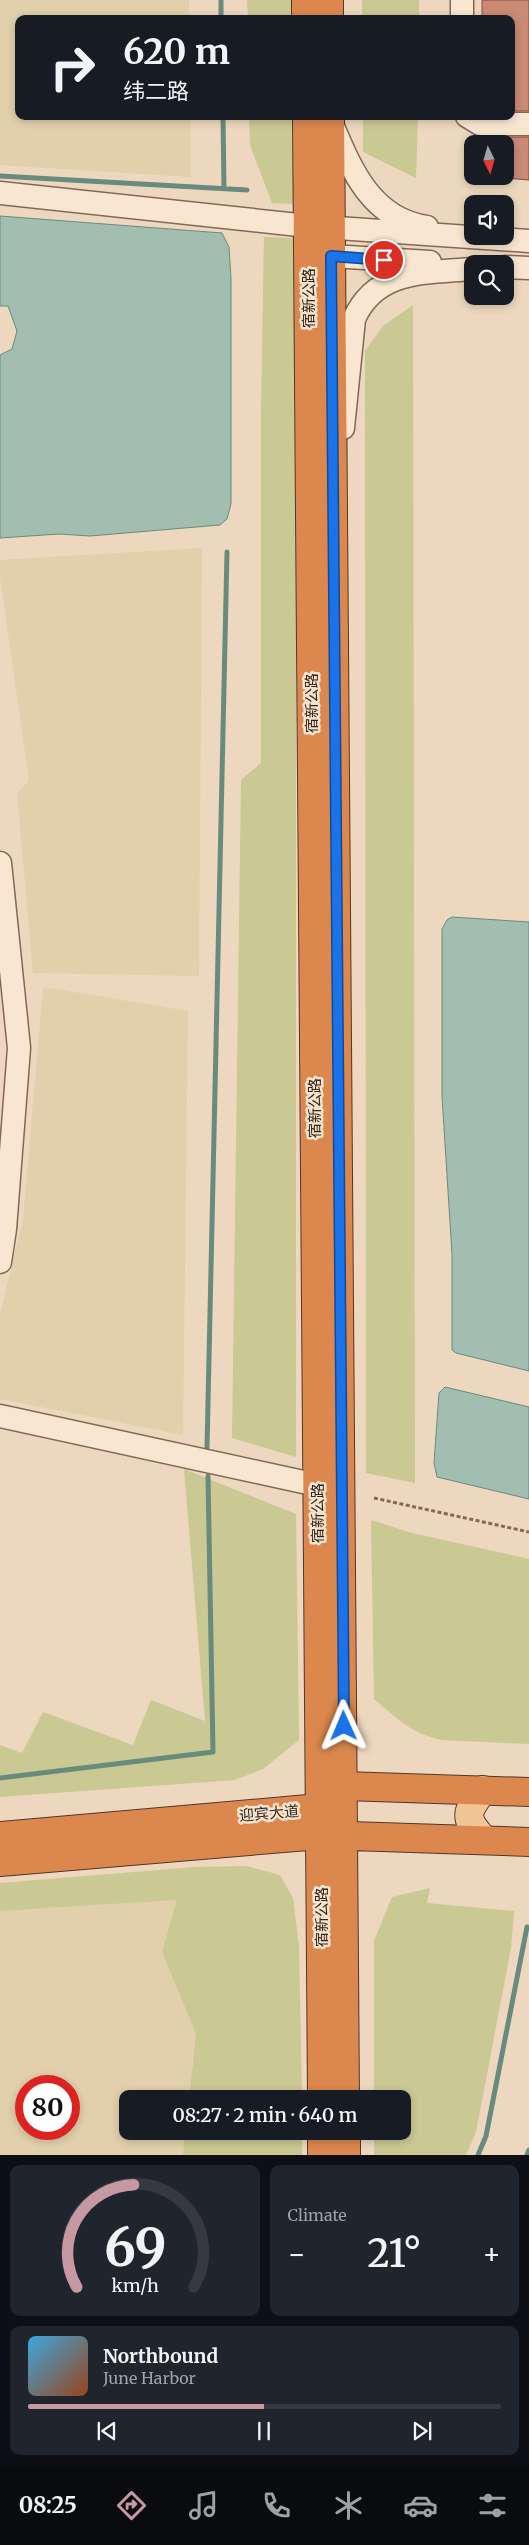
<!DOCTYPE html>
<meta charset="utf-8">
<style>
body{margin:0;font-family:Merriweather,"Noto Sans SC",serif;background:#20242c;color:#f1f3f6;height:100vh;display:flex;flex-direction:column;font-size:19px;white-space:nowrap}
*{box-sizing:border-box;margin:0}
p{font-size:16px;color:#9ea1a6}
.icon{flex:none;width:28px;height:28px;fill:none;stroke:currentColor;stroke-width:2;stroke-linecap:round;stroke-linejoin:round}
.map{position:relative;height:2155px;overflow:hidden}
.side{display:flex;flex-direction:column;gap:10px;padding:10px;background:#0d0f14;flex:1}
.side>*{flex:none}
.hud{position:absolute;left:15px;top:15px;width:500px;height:105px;border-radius:10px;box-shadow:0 2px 8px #0003;background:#171b24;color:#f1f3f6;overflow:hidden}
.needle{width:32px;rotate:175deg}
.tools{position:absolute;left:464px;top:135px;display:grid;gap:10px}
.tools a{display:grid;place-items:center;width:50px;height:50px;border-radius:10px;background:#171b24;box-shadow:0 2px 8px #0003;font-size:25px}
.speed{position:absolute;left:15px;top:2075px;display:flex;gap:10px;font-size:25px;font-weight:700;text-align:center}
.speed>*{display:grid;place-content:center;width:65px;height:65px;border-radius:50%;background:#171b24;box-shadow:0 2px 8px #0003;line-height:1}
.speed .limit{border:8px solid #d22;background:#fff;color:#111}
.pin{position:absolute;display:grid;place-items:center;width:42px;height:42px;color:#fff;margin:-21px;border:2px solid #fff;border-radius:50%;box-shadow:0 1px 5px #0007}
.me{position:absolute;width:55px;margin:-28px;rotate:359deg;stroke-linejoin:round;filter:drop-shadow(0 0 4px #0008)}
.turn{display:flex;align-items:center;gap:18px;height:105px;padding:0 25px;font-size:22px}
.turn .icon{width:65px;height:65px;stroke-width:2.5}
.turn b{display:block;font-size:35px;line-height:42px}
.big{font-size:38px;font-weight:600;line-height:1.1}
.side .card{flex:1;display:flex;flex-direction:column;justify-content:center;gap:8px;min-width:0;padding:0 18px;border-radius:10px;background:#20242c}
.side .dial{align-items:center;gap:0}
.dial svg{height:130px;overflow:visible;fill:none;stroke:#363941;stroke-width:7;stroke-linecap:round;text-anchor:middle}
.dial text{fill:#f1f3f6;stroke:none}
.song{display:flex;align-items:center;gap:15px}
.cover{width:60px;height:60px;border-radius:8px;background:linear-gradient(135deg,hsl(200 70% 55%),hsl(20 70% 35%))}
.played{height:5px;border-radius:2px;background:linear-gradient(90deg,#c698a1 50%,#363941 50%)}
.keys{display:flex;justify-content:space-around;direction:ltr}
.heat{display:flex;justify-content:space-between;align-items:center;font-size:28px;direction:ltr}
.side .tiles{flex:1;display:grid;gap:10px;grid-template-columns:1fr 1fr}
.card:last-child{grid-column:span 2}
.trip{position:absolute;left:119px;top:2090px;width:292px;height:50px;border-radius:10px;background:#171b24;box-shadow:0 2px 8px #0003;font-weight:600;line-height:50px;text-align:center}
.tab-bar{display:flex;height:80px;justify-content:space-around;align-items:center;background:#090b0e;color:#9ea1a6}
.tab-bar .icon{width:35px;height:35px}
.tab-bar .selected{color:#c698a1}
.tab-bar b{font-size:22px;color:#f1f3f6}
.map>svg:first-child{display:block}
.farmland{fill:#e2d0ac;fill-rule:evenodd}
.green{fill:#cac893}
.water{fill:#a1beb1;stroke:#698b7d}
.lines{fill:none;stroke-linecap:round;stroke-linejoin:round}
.stream{stroke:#698b7d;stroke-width:5}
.building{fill:#ca8a74;stroke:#834e3e}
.minor-casing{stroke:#846857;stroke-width:25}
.major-casing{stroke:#52372c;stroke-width:30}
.highway-casing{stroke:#52372c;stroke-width:30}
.path{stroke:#846857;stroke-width:3;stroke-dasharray:4 2.5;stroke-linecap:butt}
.minor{stroke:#f8e6d1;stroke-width:22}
.major{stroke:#f1c595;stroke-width:28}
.highway{stroke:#dc874e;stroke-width:28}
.route-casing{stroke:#114b97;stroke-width:12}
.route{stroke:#1a73e8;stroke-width:9}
.labels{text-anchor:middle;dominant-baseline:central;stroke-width:5;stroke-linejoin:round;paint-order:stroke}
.street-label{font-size:15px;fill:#34241c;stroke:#f4e3cd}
</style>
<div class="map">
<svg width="529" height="2155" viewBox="0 0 529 2155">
<rect width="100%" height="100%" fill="#edd7be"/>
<path class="farmland" d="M 0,0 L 189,0 L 189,19 L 19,19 L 19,116 L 190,116 L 191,177 L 0,165 Z
M 202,548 L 199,976 L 33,973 L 17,793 L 29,781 L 0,576 L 0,560 Z
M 43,987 L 188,1011 L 183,1435 L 0,1399 L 0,1315 L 23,1219 Z
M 178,1900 L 162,1952 L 196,2034 L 189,2099 L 128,2099 L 128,2131 L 185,2131 L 183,2155 L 0,2155 L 0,1911 ZM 26,2086 L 69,2086 L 69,2129 L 26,2129 Z"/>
<path class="green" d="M 247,0 L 295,0 L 295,19 L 248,19 Z
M 362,0 L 419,0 L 419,19 L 362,19 Z
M 249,116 L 296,116 L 296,204 L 272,203 L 250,145 Z
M 363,116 L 418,116 L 416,178 L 363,152 Z
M 264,237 L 296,238 L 296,1457 L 232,1438 L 241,780 L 261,763 L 261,413 Z
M 413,305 L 415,1483 L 366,1473 L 365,351 L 383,326 Z
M 184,1469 L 296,1514 L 299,1740 L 263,1769 L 235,1780 L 0,1797 L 0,1745 L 22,1753 L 43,1712 L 133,1745 L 151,1700 L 205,1721 Z
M 371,1520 L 412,1533 L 529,1559 L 529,1744 L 442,1740 C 410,1733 398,1719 374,1699 Z
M 246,1866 L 280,1875 L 293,1898 L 299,1946 L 302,2099 L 189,2099 L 196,2034 L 162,1952 L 177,1900 L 0,1911 L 0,1883 L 195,1867 Z
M 430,1888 L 427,1903 L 514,1911 L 511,1948 L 476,2132 L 466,2155 L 374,2155 L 374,2131 L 402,2131 L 402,2099 L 374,2099 L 374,1941 L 392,1897 Z
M 185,2131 L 302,2131 L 302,2155 L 183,2155 Z"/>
<path class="water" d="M 0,216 L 222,233 L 229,247 L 231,279 L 231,504 L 227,519 L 220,525 L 90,536 L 59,534 L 0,538 L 0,355 L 12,349 L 17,331 L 8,306 L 0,306 Z
M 452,917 L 529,922 L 529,1371 L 456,1353 L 452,1350 L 452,1254 L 442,1096 L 442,929 L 447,920 Z
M 445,1387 L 529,1407 L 529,1499 L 437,1477 L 434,1463 L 439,1393 Z"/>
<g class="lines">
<path class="stream" d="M 221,0 L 221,19
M 223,116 L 224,188
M 0,176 L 247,190
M 207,1448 L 227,552
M 0,1778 L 213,1752 L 208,1476
M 478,2155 L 486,2136 L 527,1927
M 527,2155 L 529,2150"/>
</g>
<path class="building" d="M 482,0 L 529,0 L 529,111 L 511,111 L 511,19 L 482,19 Z
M 482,137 L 529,137 L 529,180 L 505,178 L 505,144 L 482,144 Z"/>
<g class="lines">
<g class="minor-casing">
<path id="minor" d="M 462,0 L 462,19
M 467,116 L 480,124 L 529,124
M 332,124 C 351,169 371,219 427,227
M 0,193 L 308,226 L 529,241
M 331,256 L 430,262
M 505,267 L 529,268
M 343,428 L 354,319 C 376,269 426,273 472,269
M 0,863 L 19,1048 L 5,1229 L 0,1262
M 0,1416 L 317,1485"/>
</g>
<g class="major-casing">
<path id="major" d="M 483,1790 C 465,1813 464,1818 484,1840"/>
</g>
<g class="highway-casing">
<path id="highway" d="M 306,0 L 306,19
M 329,0 L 329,19
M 307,116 L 322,2099
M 330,116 L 345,2099
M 0,1836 L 319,1808 L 344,1786 L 529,1792
M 0,1862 L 320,1835 L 529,1842
M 322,2131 L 322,2155
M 346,2131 L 346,2155"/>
</g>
<path class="path" d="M 374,1498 L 529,1532"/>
<use href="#minor" class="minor"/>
<use href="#major" class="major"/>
<use href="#highway" class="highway"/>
</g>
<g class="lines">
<g class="route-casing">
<path id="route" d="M 344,1726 L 331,256 L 384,260"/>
</g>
<use href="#route" class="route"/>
</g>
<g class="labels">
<g class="street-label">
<text transform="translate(308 298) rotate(-90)">宿新公路</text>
<text transform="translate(311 703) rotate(-90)">宿新公路</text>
<text transform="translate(314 1108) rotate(-90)">宿新公路</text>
<text transform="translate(317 1513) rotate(-90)">宿新公路</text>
<text transform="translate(269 1813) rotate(-5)">迎宾大道</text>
<text transform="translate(321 1917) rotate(-90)">宿新公路</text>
</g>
</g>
</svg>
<div class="tools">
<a><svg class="needle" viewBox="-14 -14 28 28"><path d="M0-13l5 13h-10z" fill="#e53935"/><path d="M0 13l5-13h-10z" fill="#9ea1a6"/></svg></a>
<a><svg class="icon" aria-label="sound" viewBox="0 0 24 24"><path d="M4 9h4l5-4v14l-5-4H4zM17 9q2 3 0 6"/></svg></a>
<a><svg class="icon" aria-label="search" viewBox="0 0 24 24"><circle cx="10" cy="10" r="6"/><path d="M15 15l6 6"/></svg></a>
</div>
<div class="speed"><div class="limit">80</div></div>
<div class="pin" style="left:384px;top:260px;background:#d93025"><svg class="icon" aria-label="arrive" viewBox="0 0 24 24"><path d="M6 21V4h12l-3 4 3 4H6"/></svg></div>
<svg class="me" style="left:344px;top:1726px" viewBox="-20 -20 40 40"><path d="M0-17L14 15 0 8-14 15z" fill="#1a73e8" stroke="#fff" stroke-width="4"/></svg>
<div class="trip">08:27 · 2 min · 640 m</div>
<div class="hud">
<div class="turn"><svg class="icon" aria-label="right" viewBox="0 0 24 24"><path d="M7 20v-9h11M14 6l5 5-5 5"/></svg><div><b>620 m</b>纬二路</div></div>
</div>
</div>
<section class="side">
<div class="tiles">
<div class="card dial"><svg viewBox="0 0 100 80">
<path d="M14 69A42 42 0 1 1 86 69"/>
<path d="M14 69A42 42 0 0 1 49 6" stroke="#c698a1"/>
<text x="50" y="56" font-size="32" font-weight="700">69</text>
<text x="50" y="72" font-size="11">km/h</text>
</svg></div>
<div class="card"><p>Climate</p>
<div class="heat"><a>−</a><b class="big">21°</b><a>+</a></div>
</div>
<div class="card">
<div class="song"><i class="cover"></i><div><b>Northbound</b><p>June Harbor</p></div></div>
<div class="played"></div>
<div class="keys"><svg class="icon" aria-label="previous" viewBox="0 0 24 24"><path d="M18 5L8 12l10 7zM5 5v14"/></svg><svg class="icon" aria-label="pause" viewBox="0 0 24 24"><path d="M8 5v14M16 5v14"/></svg><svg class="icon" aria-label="next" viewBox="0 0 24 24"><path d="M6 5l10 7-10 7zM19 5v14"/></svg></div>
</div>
</div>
</section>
<nav class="tab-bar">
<b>08:25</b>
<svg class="icon selected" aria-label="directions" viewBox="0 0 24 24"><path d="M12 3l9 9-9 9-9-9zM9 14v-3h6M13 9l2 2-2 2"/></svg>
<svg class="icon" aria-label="music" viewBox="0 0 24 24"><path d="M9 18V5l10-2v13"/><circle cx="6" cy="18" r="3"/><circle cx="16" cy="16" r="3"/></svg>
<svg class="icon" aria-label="phone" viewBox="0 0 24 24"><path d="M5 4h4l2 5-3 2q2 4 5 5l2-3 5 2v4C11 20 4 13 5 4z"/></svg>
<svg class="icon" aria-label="climate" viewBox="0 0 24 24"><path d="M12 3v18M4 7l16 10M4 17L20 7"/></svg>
<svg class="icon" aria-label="car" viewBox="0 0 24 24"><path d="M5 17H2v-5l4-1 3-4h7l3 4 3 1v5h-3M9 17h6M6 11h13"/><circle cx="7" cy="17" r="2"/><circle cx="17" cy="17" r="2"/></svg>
<svg class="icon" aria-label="filters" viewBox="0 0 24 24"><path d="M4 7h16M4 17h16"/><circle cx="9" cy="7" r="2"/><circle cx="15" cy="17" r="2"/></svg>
</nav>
